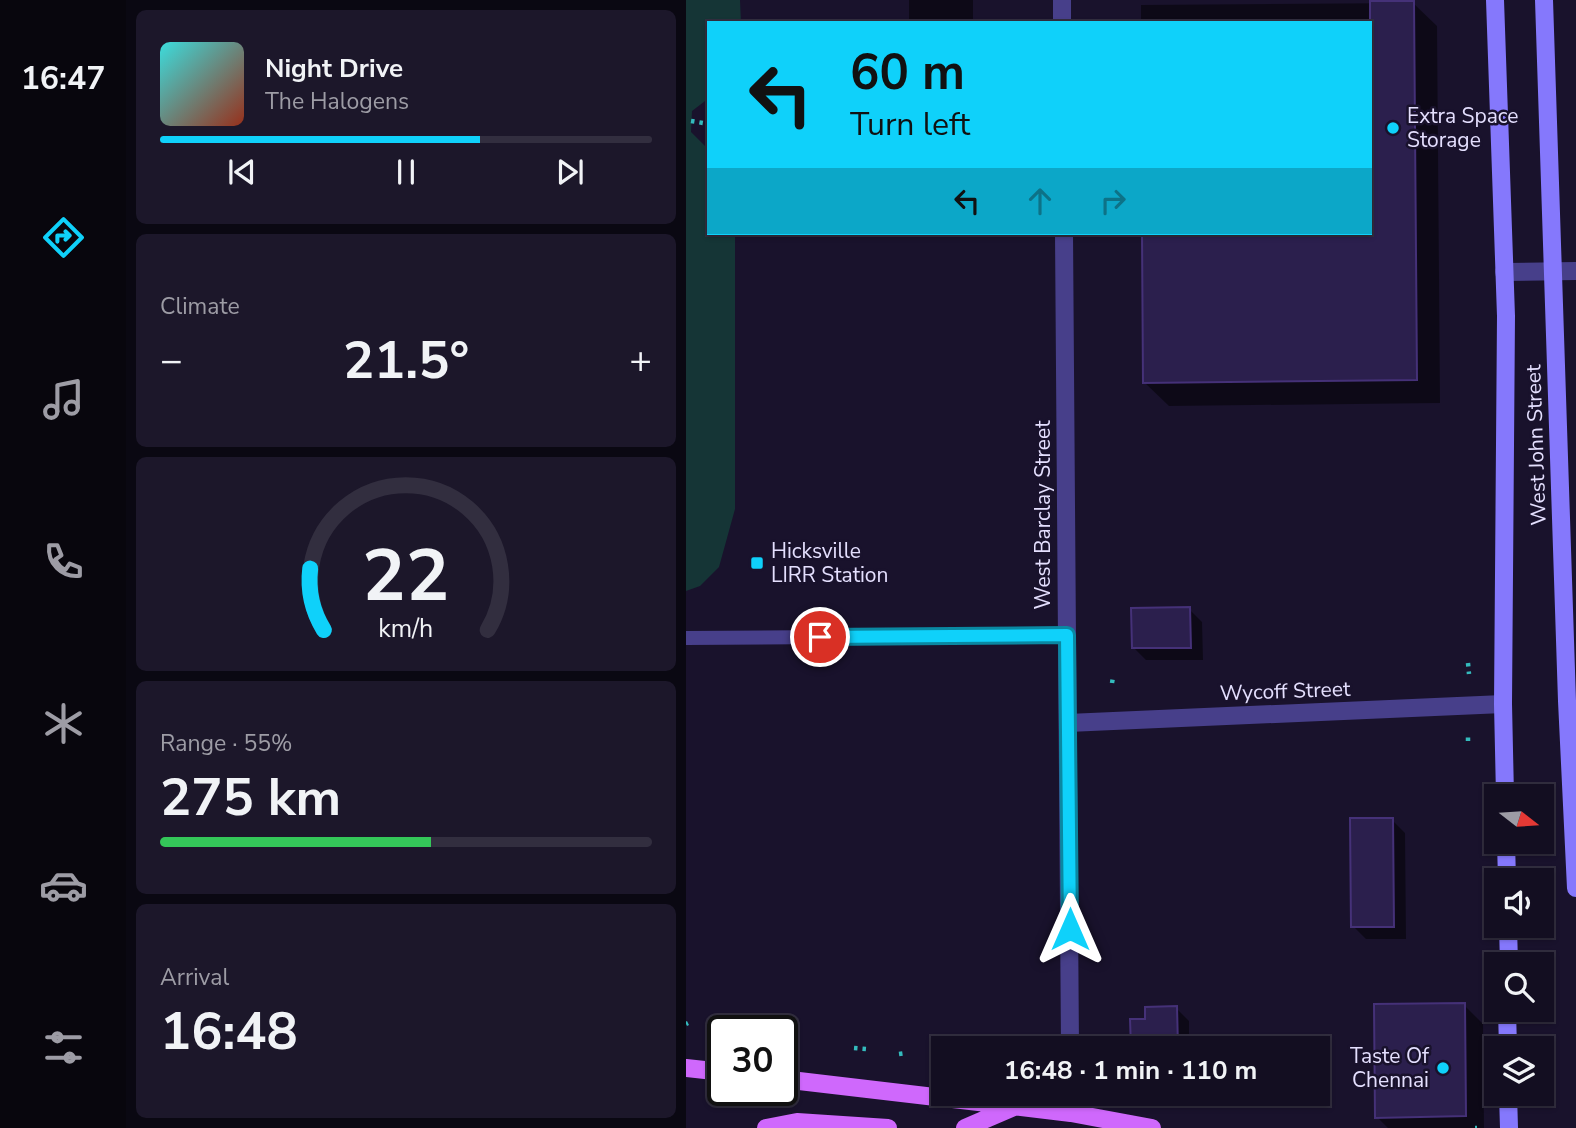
<!DOCTYPE html>
<meta charset="utf-8">
<style>
body{margin:0;font-family:"Nunito Sans",sans-serif;background:#1c172a;color:#f1f3f6;height:100vh;display:flex;flex-direction:column;font-size:26px;white-space:nowrap}
*{box-sizing:border-box;margin:0}
p{font-size:23px;color:#9d9ca5}
.icon{flex:none;width:38px;height:38px;fill:none;stroke:currentColor;stroke-width:2;stroke-linecap:round;stroke-linejoin:round}
.map{position:relative;flex:1;overflow:hidden}
.details{display:flex;flex-direction:column;gap:10px;padding:10px;background:#0a0812;width:560px}
.details>*{flex:none}
.banner{position:absolute;left:21px;top:21px;width:665px;height:214px;border-radius:0px;box-shadow:0 2px 5px #0004,0 0 0 2px #322e3f;background:#0fd1fa;color:#111;overflow:hidden}
.needle{width:46px;rotate:107deg}
.controls{position:absolute;left:798px;top:784px;display:grid;gap:14px}
.controls a{display:grid;place-items:center;width:70px;height:70px;border-radius:0px;background:#130e21;box-shadow:0 2px 5px #0004,0 0 0 2px #322e3f;font-size:35px}
.speed{position:absolute;left:21px;top:1015px;display:flex;gap:14px;font-size:35px;font-weight:700;text-align:center}
.speed>*{display:grid;place-content:center;width:91px;height:91px;border-radius:50%;background:#130e21;box-shadow:0 2px 5px #0004,0 0 0 2px #322e3f;line-height:1}
.speed .limit{border:4px solid #111;border-radius:10px;background:#fff;color:#111}
.pin{position:absolute;display:grid;place-items:center;width:60px;height:60px;color:#fff;margin:-30px;border:4px solid #fff;border-radius:50%;box-shadow:0 2px 7px #0007}
.me{position:absolute;width:77px;margin:-38px;rotate:0deg;stroke-linejoin:round;filter:drop-shadow(0 0 5px #0008)}
.turn{display:flex;align-items:center;gap:24px;height:147px;padding:0 28px;font-size:32px}
.turn .icon{width:91px;height:91px;stroke-width:2.5}
.turn b{display:block;font-size:49px;line-height:60px}
.lanes{display:flex;align-items:center;height:66px;padding:0 28px;background:#0003;justify-content:center;gap:35px;direction:ltr}
.lanes .off{opacity:.35}
.big{font-size:52px;font-weight:700;line-height:1.1}
.details .widget{flex:1;display:flex;flex-direction:column;justify-content:center;gap:10px;min-width:0;padding:0 24px;border-radius:10px;background:#1c172a}
.details .dial{align-items:center;gap:0}
.dial svg{height:182px;overflow:visible;fill:none;stroke:#322e3f;stroke-width:7;stroke-linecap:round;text-anchor:middle}
.dial text{fill:#f1f3f6;stroke:none}
.song{display:flex;align-items:center;gap:21px}
.cover{width:84px;height:84px;border-radius:10px;background:linear-gradient(135deg,hsl(180 70% 55%),hsl(10 70% 35%))}
.played{height:7px;border-radius:4px;background:linear-gradient(90deg,#0fd1fa 65%,#322e3f 65%)}
.keys{display:flex;justify-content:space-around;direction:ltr}
.heat{display:flex;justify-content:space-between;align-items:center;font-size:38px;direction:ltr}
.charge{height:10px;border-radius:5px;background:linear-gradient(90deg,#34c759 55%,#322e3f 0)}
.trip{position:absolute;left:245px;top:1036px;width:399px;height:70px;border-radius:0px;background:#130e21;box-shadow:0 2px 5px #0004,0 0 0 2px #322e3f;font-weight:700;line-height:70px;text-align:center}
main{display:flex;flex:1;min-height:0}
.menu{display:flex;flex-direction:column;width:126px;justify-content:space-around;align-items:center;background:#08060d;color:#9d9ca5}
.menu .icon{width:49px;height:49px}
.menu .on{color:#0fd1fa}
.menu b{font-size:32px;color:#f1f3f6}
.map>svg:first-child{display:block}
.green{fill:#153536}
.shadow{fill:#0007}
.building{fill:#2b1f4d;stroke:#453178;stroke-width:2}
.lines{fill:none;stroke-linecap:round;stroke-linejoin:round}
.path{stroke:#34bbbd;stroke-width:4.5;stroke-dasharray:3.5 5;stroke-linecap:butt}
.service{stroke:#473f8a;stroke-width:14}
.minor{stroke:#473f8a;stroke-width:18}
.secondary{stroke:#8578fc;stroke-width:18}
.primary{stroke:#cf68fc;stroke-width:18}
.route-casing{stroke:#0a88a2;stroke-width:18}
.route{stroke:#0fd1fa;stroke-width:12}
.poi-dot{fill:#0fd1fa;stroke:#19122c;stroke-width:2.5}
.labels{text-anchor:middle;dominant-baseline:central;stroke-width:5;stroke-linejoin:round;paint-order:stroke}
.poi-label{font-size:21px;fill:#e4dffe;stroke:#19122c;text-anchor:start}
.street-label{font-size:21px;fill:#e4dffe;stroke:#19122c}
</style>
<main>
<nav class="menu">
<b>16:47</b>
<svg class="icon on" aria-label="directions" viewBox="0 0 24 24"><path d="M12 3l9 9-9 9-9-9zM9 14v-3h6M13 9l2 2-2 2"/></svg>
<svg class="icon" aria-label="music" viewBox="0 0 24 24"><path d="M9 18V5l10-2v13"/><circle cx="6" cy="18" r="3"/><circle cx="16" cy="16" r="3"/></svg>
<svg class="icon" aria-label="phone" viewBox="0 0 24 24"><path d="M5 4h4l2 5-3 2q2 4 5 5l2-3 5 2v4C11 20 4 13 5 4z"/></svg>
<svg class="icon" aria-label="climate" viewBox="0 0 24 24"><path d="M12 3v18M4 7l16 10M4 17L20 7"/></svg>
<svg class="icon" aria-label="car" viewBox="0 0 24 24"><path d="M5 17H2v-5l4-1 3-4h7l3 4 3 1v5h-3M9 17h6M6 11h13"/><circle cx="7" cy="17" r="2"/><circle cx="17" cy="17" r="2"/></svg>
<svg class="icon" aria-label="filters" viewBox="0 0 24 24"><path d="M4 7h16M4 17h16"/><circle cx="9" cy="7" r="2"/><circle cx="15" cy="17" r="2"/></svg>
</nav>
<section class="details">
<div class="widget">
<div class="song"><i class="cover"></i><div><b>Night Drive</b><p>The Halogens</p></div></div>
<div class="played"></div>
<div class="keys"><svg class="icon" aria-label="previous" viewBox="0 0 24 24"><path d="M18 5L8 12l10 7zM5 5v14"/></svg><svg class="icon" aria-label="pause" viewBox="0 0 24 24"><path d="M8 5v14M16 5v14"/></svg><svg class="icon" aria-label="next" viewBox="0 0 24 24"><path d="M6 5l10 7-10 7zM19 5v14"/></svg></div>
</div>
<div class="widget"><p>Climate</p>
<div class="heat"><a>−</a><b class="big">21.5°</b><a>+</a></div>
</div>
<div class="widget dial"><svg viewBox="0 0 100 80">
<path d="M14 69A42 42 0 1 1 86 69"/>
<path d="M14 69A42 42 0 0 1 8 42" stroke="#0fd1fa"/>
<text x="50" y="56" font-size="32" font-weight="700">22</text>
<text x="50" y="72" font-size="11">km/h</text>
</svg></div>
<div class="widget"><p>Range · 55%</p><b class="big">275 km</b><div class="charge"></div></div>
<div class="widget"><p>Arrival</p><b class="big">16:48</b></div>
</section>
<div class="map">
<svg width="890" height="1128" viewBox="0 0 890 1128">
<rect width="100%" height="100%" fill="#19122c"/>
<path class="green" d="M 0,0 L 54,0 L 55,23 L 23,23 L 23,98 L 6,111 L 5,132 L 23,150 L 23,233 L 49,233 L 49,509 L 33,567 L 14,586 L 0,591 Z"/>
<path class="shadow" d="M 223,0 L 287,0 L 287,23 L 223,23 Z
M 727,3 L 751,26 L 754,403 L 483,406 L 459,383 L 457,233 L 684,233 L 684,23 L 455,23 L 455,5 Z
M 503,609 L 516,622 L 517,660 L 460,660 L 447,647 Z
M 706,820 L 719,833 L 720,939 L 680,939 L 667,926 Z
M 778,1005 L 797,1024 L 798,1128 L 702,1128 L 691,1117 Z
M 490,1008 L 503,1021 L 503,1048 L 446,1048 L 446,1021 L 461,1021 Z"/>
<path class="building" d="M 684,1 L 728,1 L 731,380 L 457,383 L 456,233 L 684,233 Z
M 504,607 L 505,648 L 446,648 L 445,608 Z
M 664,818 L 707,818 L 708,927 L 665,927 Z
M 779,1003 L 780,1116 L 689,1118 L 688,1004 Z
M 491,1006 L 492,1048 L 445,1048 L 444,1019 L 459,1019 L 459,1007 Z"/>
<g class="lines">
<path class="path" d="M 5,121 L 23,124
M 782,663 L 783,674
M 426,683 L 427,677
M 782,741 L 782,735
M 0,1024 L 2,1023
M 168,1048 L 180,1049
M 213,1054 L 220,1053
M 789,1128 L 791,1128"/>
<path class="service" d="M 0,638 L 381,635"/>
<path class="minor" d="M 376,0 L 376,23
M 378,233 L 384,1048
M 818,272 L 890,271
M 382,723 L 817,704
M 385,1094 L 385,1113"/>
<path class="secondary" d="M 809,0 L 820,316 L 817,704 L 819,796
M 858,0 L 881,701 L 890,888
M 820,842 L 821,880
M 822,926 L 823,964
M 821,1010 L 822,1048
M 822,1094 L 823,1128"/>
<path class="primary" d="M 0,1068 L 37,1072
M 96,1079 L 385,1113 L 466,1128
M 80,1128 L 111,1122 L 202,1128
M 279,1128 L 330,1106"/>
</g>
<g class="lines">
<g class="route-casing">
<path id="route" d="M 134,637 L 381,635 L 384,929"/>
</g>
<use href="#route" class="route"/>
</g>
<g class="poi-dot">
<circle cx="707" cy="128" r="7"/>
<rect x="64" y="556" width="14" height="14" rx="3.5"/>
<circle cx="757" cy="1068" r="7"/>
</g>
<g class="labels">
<g class="poi-label">
<text x="721" y="116">Extra Space<tspan x="721" dy="24">Storage</tspan></text>
<text x="85" y="551">Hicksville<tspan x="85" dy="24">LIRR Station</tspan></text>
<text x="743" y="1056" text-anchor="end">Taste Of<tspan x="743" dy="24">Chennai</tspan></text>
</g>
<g class="street-label">
<text transform="translate(850 445) rotate(-92)">West John Street</text>
<text transform="translate(357 515) rotate(-90)">West Barclay Street</text>
<text transform="translate(599 691) rotate(-2)">Wycoff Street</text>
</g>
</g>
</svg>
<div class="controls">
<a><svg class="needle" viewBox="-14 -14 28 28"><path d="M0-13l5 13h-10z" fill="#e53935"/><path d="M0 13l5-13h-10z" fill="#9d9ca5"/></svg></a>
<a><svg class="icon" aria-label="sound" viewBox="0 0 24 24"><path d="M4 9h4l5-4v14l-5-4H4zM17 9q2 3 0 6"/></svg></a>
<a><svg class="icon" aria-label="search" viewBox="0 0 24 24"><circle cx="10" cy="10" r="6"/><path d="M15 15l6 6"/></svg></a>
<a><svg class="icon" aria-label="layers" viewBox="0 0 24 24"><path d="M12 4l9 5-9 5-9-5zM3 14l9 5 9-5"/></svg></a>
</div>
<div class="speed"><div class="limit">30</div></div>
<div class="pin" style="left:134px;top:637px;background:#d93025"><svg class="icon" aria-label="arrive" viewBox="0 0 24 24"><path d="M6 21V4h12l-3 4 3 4H6"/></svg></div>
<svg class="me" style="left:384px;top:929px" viewBox="-20 -20 40 40"><path d="M0-17L14 15 0 8-14 15z" fill="#0fd1fa" stroke="#fff" stroke-width="4"/></svg>
<div class="trip">16:48 · 1 min · 110 m</div>
<div class="banner">
<div class="turn"><svg class="icon" aria-label="left" viewBox="0 0 24 24"><path d="M17 20v-9H6M10 6l-5 5 5 5"/></svg><div><b>60 m</b>Turn left</div></div>
<div class="lanes"><svg class="icon" aria-label="left" viewBox="0 0 24 24"><path d="M17 20v-9H6M10 6l-5 5 5 5"/></svg><svg class="icon off" aria-label="ahead" viewBox="0 0 24 24"><path d="M12 20V5M6 11l6-6 6 6"/></svg><svg class="icon off" aria-label="right" viewBox="0 0 24 24"><path d="M7 20v-9h11M14 6l5 5-5 5"/></svg></div>
</div>
</div>
</main>
